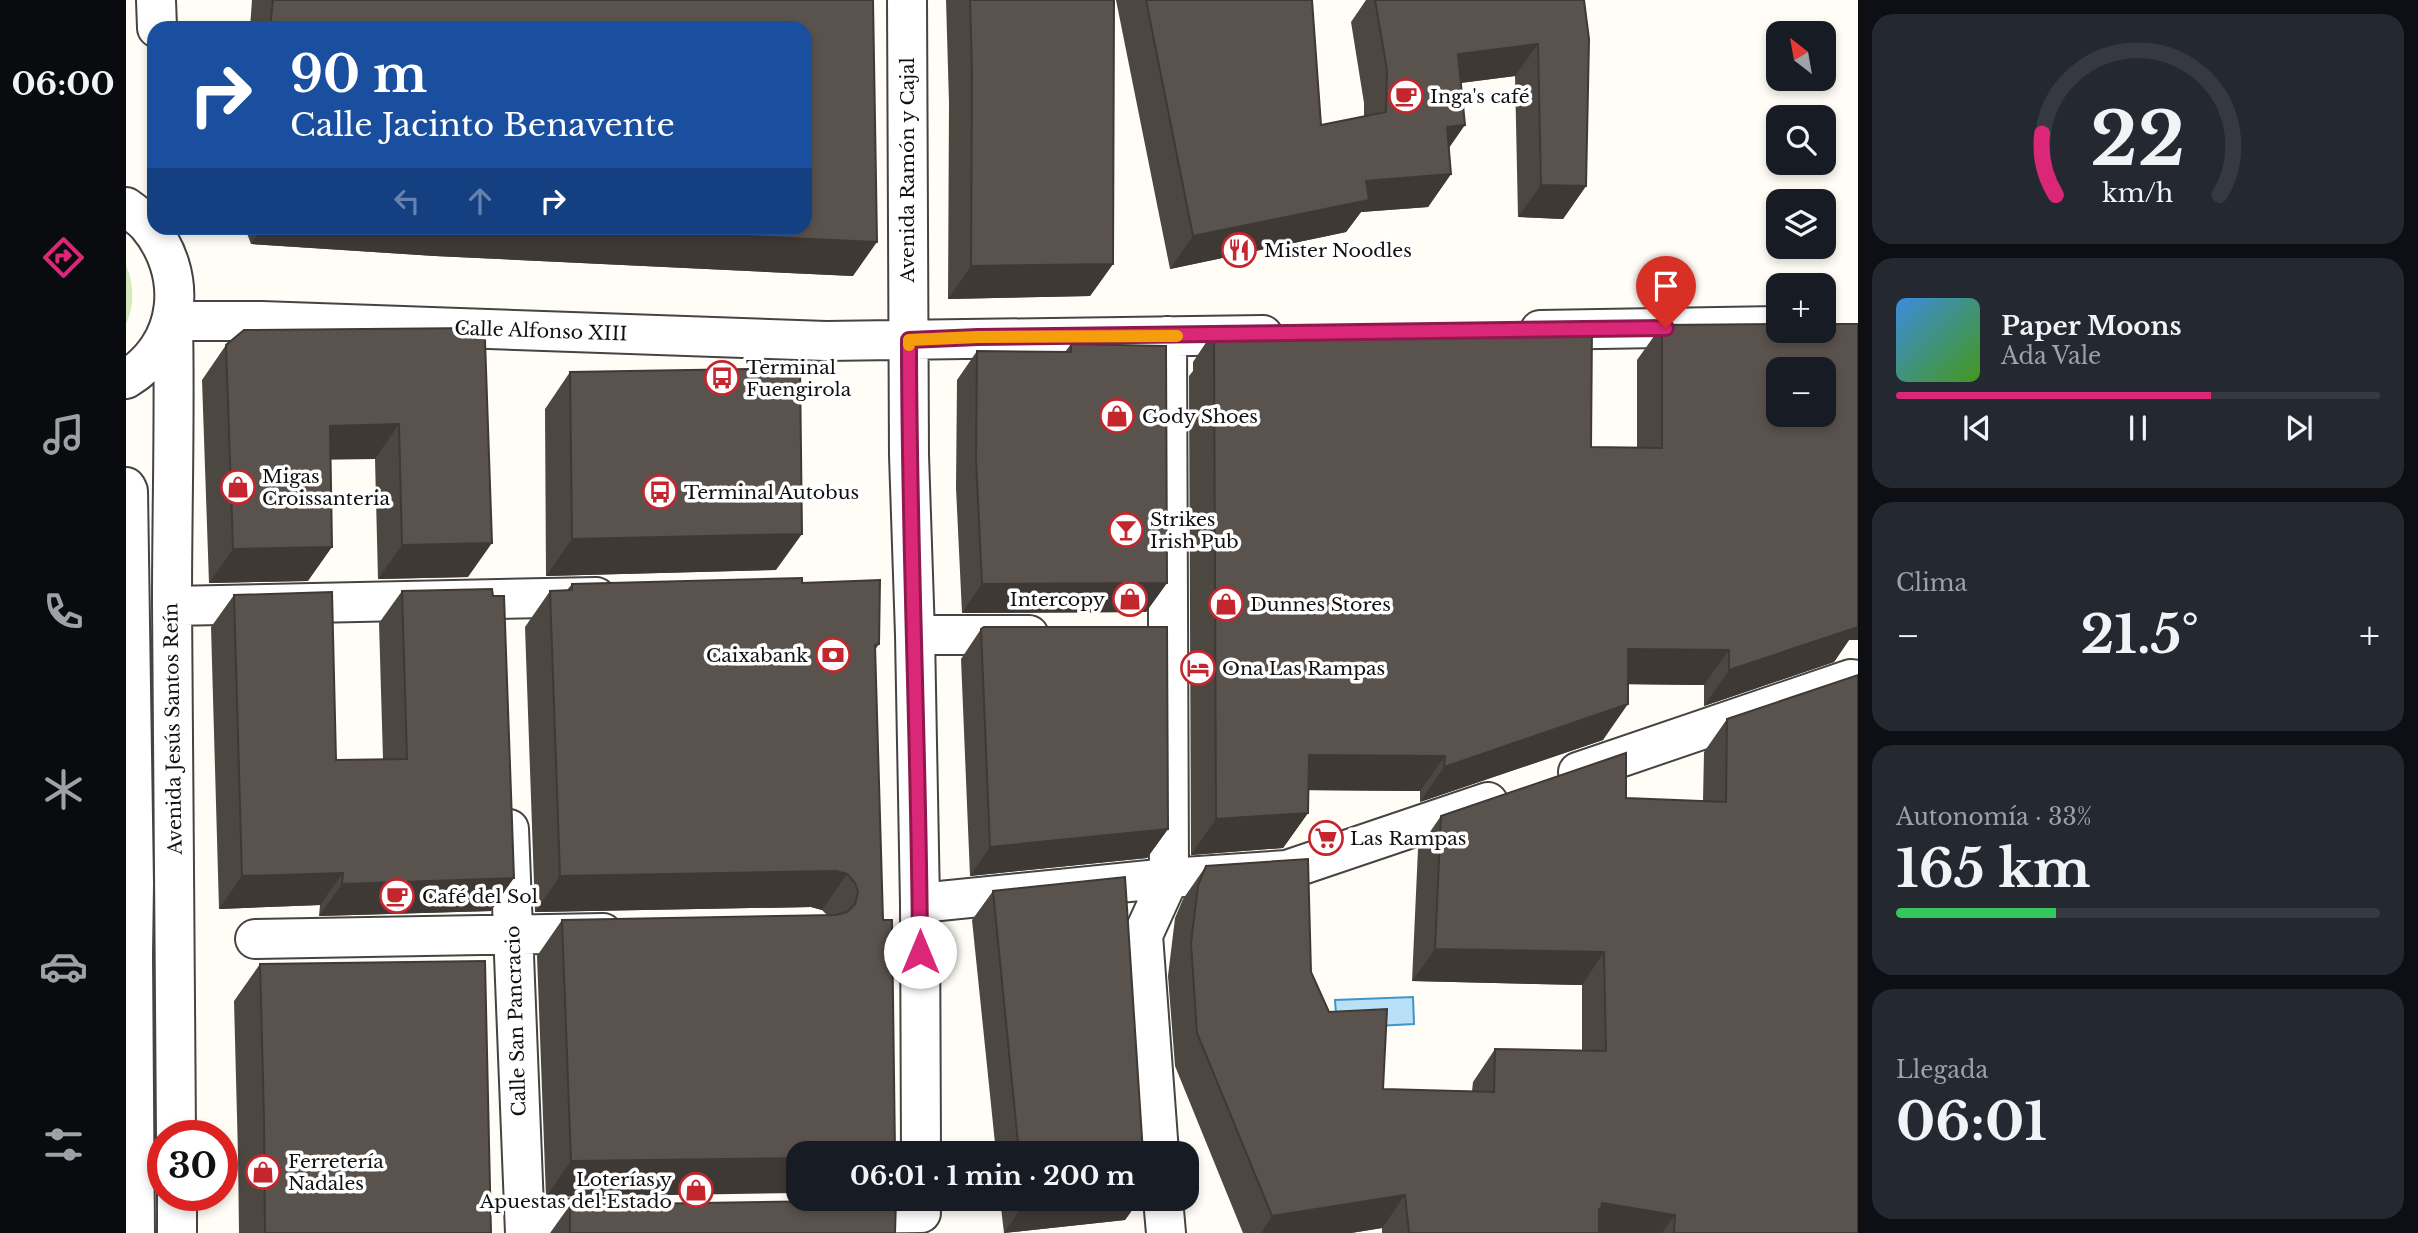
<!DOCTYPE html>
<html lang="es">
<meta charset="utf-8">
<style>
body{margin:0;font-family:"Libre Baskerville",serif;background:#242831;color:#f1f3f6;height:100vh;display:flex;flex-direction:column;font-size:26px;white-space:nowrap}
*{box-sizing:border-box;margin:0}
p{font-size:23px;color:#9ea1a6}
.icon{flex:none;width:38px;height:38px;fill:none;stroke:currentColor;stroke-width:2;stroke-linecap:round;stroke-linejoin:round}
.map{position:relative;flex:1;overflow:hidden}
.sheet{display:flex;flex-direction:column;gap:14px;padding:14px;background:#0d0f14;width:560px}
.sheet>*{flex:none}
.top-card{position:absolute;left:21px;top:21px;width:665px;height:214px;border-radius:21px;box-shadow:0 4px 10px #0003;background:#1a4fa0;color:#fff;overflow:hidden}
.needle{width:46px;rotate:329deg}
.fabs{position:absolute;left:1640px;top:21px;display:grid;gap:14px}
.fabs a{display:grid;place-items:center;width:70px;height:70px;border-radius:14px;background:#171b24;box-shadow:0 4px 10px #0003;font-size:35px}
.speed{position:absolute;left:21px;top:1120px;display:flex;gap:14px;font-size:35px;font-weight:700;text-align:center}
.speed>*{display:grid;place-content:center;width:91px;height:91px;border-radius:50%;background:#171b24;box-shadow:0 4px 10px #0003;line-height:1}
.speed .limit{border:10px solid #d22;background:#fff;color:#111}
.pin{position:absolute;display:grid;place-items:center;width:60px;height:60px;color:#fff;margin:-72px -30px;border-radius:50% 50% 50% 0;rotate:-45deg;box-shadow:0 0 7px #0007}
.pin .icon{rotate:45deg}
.me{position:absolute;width:77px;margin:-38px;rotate:0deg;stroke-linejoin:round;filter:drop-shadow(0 0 5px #0008)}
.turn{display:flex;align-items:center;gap:24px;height:147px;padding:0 28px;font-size:32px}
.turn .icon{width:91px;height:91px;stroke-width:2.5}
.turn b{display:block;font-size:49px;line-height:60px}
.lanes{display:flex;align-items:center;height:66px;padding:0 28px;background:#0003;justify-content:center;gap:35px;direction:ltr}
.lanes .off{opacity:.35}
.big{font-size:52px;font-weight:800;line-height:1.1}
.sheet .card{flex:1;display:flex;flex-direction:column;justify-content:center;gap:10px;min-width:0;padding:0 24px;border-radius:21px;background:#242831}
.sheet .dial{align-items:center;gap:0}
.dial svg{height:182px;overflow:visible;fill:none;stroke:#363941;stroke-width:7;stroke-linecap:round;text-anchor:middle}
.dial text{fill:#f1f3f6;stroke:none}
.song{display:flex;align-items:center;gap:21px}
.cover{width:84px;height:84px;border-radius:10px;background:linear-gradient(135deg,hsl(210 70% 55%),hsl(100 70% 35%))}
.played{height:7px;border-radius:4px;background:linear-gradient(90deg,#db2777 65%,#363941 65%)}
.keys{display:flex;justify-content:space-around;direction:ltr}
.heat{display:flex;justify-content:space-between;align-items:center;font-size:38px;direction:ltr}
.charge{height:10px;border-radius:5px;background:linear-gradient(90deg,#34c759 33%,#363941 0)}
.trip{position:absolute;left:660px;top:1141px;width:413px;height:70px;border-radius:21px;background:#171b24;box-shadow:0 4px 10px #0003;font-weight:800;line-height:70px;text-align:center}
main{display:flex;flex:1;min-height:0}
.menu{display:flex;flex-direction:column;width:126px;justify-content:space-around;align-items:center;background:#090b0e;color:#9ea1a6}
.menu .icon{width:49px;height:49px}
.menu .selected{color:#db2777}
.menu b{font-size:32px;color:#f1f3f6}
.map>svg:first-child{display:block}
.green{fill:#d5ebbd}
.water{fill:#b9e0f7;stroke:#3f96cf;stroke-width:2}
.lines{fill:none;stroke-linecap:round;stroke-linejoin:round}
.minor-casing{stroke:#444;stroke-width:42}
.minor{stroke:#fff;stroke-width:38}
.wall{fill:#4d4742}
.shaded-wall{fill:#3f3936}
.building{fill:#5a524d;stroke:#3f3936;stroke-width:2;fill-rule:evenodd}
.route-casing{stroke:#8e194d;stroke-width:18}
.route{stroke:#db2777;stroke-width:12}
.slow{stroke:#f59e0b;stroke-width:12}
.labels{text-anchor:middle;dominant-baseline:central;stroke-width:7;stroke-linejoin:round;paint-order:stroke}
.poi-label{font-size:19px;fill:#111;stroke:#fff;text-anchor:start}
.street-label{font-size:19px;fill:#111;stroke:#fff}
</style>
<main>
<nav class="menu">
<b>06:00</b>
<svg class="icon selected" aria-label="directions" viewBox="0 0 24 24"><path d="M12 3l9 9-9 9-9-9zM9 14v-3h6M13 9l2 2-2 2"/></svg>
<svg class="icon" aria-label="music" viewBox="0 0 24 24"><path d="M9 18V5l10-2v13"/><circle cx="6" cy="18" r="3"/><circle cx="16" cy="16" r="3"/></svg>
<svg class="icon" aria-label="phone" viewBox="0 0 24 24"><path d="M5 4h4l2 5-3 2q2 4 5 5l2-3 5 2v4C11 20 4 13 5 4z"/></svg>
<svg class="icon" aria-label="climate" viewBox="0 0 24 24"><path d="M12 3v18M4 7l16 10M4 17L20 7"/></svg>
<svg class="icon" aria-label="car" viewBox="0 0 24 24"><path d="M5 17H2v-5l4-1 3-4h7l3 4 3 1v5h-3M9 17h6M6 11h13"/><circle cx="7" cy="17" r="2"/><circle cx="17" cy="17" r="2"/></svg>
<svg class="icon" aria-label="filters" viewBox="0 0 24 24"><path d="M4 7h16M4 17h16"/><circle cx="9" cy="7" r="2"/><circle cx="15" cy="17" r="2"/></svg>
</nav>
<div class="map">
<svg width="1732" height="1233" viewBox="0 0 1732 1233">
<rect width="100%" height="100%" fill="#fffdf5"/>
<path class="green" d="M 0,265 C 8,284 9,305 0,324 Z"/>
<path class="water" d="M 1287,997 L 1288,1024 L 1211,1028 L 1209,1000 Z"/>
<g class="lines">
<g class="minor-casing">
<path id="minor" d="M 30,0 L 31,28
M 781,0 L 783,455 L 789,635 L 794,903 L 795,1153
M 0,207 C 7,212 15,218 21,224 C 63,273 57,345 0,379
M 1414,330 L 1652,326
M 0,487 L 2,491 L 8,884 L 7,955 L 9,1233
M 46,606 L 470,597
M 789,635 L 903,635
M 1452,772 L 1725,679 L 1732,680
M 383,829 L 399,1233
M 794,903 L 1043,878 L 1161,870 L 1362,802
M 129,939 L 477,933
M 50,1136 C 49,958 47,780 46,602 C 46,508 49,415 47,321 L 135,321 L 700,341 L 1137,335
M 1033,1153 L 1017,935 L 1043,878 L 1041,336
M 51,1195 L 51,1233
M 1037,1199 L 1040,1233
M 717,1214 L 795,1213
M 399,1219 L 488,1218"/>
</g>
<use href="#minor" class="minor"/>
</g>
<path class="wall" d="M 126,0 L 747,0 L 727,276 L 309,256 L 125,244 L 119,228 L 679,228 L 679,28 L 124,28 Z
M 820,0 L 988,0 L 987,264 L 964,296 L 822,299 L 823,103 Z
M 990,0 L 1186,0 L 1195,125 L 1238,116 L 1238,103 L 1225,22 L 1240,0 L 1458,0 L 1460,186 L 1437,219 L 1392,217 L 1389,76 L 1335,83 L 1323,149 L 1325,174 L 1302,207 L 1235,212 L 1220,232 L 1044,269 Z
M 1536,325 L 1723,640 L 1708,662 L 1578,706 L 1578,685 L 1502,684 L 1477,740 L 1294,802 L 1294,791 L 1182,790 L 1182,813 L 1157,848 L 1065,855 L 1063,376 L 1067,371 L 1067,362 L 1091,326 L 1465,447 L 1511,448 L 1511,360 Z
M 351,328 L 342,577 L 252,579 L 249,459 L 204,459 L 182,581 L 83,583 L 76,380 L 100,345 Z
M 945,344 L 1041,583 L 1020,612 L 836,613 L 830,488 L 831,380 L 851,351 L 939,352 Z
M 444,372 L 650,570 L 420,576 L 419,409 Z
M 676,583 L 753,644 L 749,650 L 757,920 L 420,1197 L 411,956 L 436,920 L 701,915 L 696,910 L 685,907 L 409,912 L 399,627 L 424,591 L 441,590 L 446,584 Z
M 276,591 L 365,911 L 193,916 L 194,905 L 93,909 L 85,627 L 108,595 L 210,760 L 257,759 L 253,623 Z
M 855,629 L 1042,829 L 1021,858 L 844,876 L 835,659 Z
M 1601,719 L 1732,1233 L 1256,1233 L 1256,1228 L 1225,1233 L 1117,1233 L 1049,1066 L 1042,976 L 1049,918 L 1057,899 L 1080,866 L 1185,972 L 1203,1012 L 1257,1089 L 1346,1091 L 1347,1082 L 1369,1049 L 1456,1051 L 1456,985 L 1286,981 L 1292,849 L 1315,816 L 1500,798 L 1577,801 L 1578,752 Z
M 867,891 L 1017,1153 L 870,1153 L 846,920 Z
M 134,964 L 365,1233 L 113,1233 L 112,1155 L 108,1001 Z
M 874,1199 L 1014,1199 L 999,1220 L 878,1233 Z
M 444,1205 L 769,1233 L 424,1233 Z"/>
<path class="shaded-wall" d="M 1412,44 L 1389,76 L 1310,86 L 1332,54 Z
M 1339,125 L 1316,158 L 1321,127 Z
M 1325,174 L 1302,207 L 1235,212 L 1220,232 L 1044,269 L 1067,236 L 1240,181 Z
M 1415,185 L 1460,186 L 1437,219 L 1392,217 Z
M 136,228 L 447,228 L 751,242 L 727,276 L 309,256 L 125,244 Z
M 987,264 L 964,296 L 822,299 L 845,266 Z
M 273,424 L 249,459 L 180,460 L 204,426 Z
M 676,534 L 650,570 L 420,576 L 446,539 Z
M 366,543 L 342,577 L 252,579 L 276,545 Z
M 206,547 L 182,581 L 83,583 L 107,549 Z
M 1041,583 L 1020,612 L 836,613 L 856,584 Z
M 1732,604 L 1732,640 L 1723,640 L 1708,662 L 1578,706 L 1603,670 Z
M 1502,649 L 1603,650 L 1578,685 L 1478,684 Z
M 1502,704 L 1477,740 L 1294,802 L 1318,767 Z
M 1183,755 L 1319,756 L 1294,791 L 1158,790 Z
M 1182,813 L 1157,848 L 1065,855 L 1090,819 Z
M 1042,829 L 1021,858 L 844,876 L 864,847 Z
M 710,871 L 721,874 L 696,910 L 685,907 L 409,912 L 434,876 Z
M 217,873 L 194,905 L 93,909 L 116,876 Z
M 388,878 L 365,911 L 193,916 L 216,884 Z
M 1309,949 L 1478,952 L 1456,985 L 1286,981 Z
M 672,1158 L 672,1193 L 420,1197 L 445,1161 Z
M 1279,1195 L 1256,1228 L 1225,1233 L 1135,1233 L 1146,1216 Z
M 943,1199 L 1014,1199 L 999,1220 L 878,1233 L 898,1204 Z
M 1476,1203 L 1549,1215 L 1536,1233 L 1454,1233 Z"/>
<path class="building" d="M 147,0 L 747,0 L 751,242 L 447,228 L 679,228 L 679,28 L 144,28 Z
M 844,0 L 988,0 L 987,264 L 845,266 L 846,71 Z
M 1020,0 L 1186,0 L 1195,125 L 1260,112 L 1261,70 L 1249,0 L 1458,0 L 1463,39 L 1460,186 L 1415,185 L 1412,44 L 1332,54 L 1339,125 L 1321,127 L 1325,174 L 1240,181 L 1243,200 L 1067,236 Z
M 1652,324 L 1652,331 L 1698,331 L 1698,324 L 1732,324 L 1732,627 L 1603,670 L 1603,650 L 1502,649 L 1502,704 L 1318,767 L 1319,756 L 1183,755 L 1182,813 L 1090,819 L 1088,341 L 1091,341 L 1091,326 L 1466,327 L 1465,447 L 1536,448 L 1536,325 ZM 1652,369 L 1698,369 L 1698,415 L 1652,415 Z
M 351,328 L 359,340 L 366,543 L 276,545 L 273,424 L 204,426 L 206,547 L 107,549 L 100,345 L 118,330 Z
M 945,344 L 1040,346 L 1041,583 L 856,584 L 850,459 L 851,351 L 945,352 Z
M 674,368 L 676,534 L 446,539 L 444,372 Z
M 676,578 L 676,583 L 754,580 L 753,644 L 749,645 L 757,920 L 766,920 L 769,1153 L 672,1153 L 672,1158 L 445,1161 L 436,920 L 710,915 L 721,912 L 729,904 L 732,892 L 729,883 L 721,874 L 710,871 L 434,876 L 424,591 L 446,590 L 446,584 Z
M 366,589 L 367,596 L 378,596 L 388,878 L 216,884 L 217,873 L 116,876 L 108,595 L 206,592 L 210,760 L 281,759 L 276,591 Z
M 858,627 L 1041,627 L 1042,829 L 864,847 L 855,629 Z
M 1732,675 L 1732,1233 L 1548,1233 L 1549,1215 L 1476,1203 L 1475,1209 L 1473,1209 L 1473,1233 L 1283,1233 L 1279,1195 L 1146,1216 L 1071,1033 L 1065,943 L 1072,886 L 1080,866 L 1182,859 L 1185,972 L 1203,1012 L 1261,1009 L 1257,1089 L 1368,1092 L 1369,1049 L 1480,1051 L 1478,952 L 1309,949 L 1315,816 L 1500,753 L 1500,798 L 1600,802 L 1601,719 Z
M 999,877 L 1017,1153 L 893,1153 L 867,891 Z
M 359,961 L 365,1233 L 139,1233 L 138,1118 L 134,964 Z
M 898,1199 L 943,1199 L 898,1204 Z
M 770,1200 L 769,1233 L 444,1233 L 444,1205 Z"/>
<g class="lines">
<g class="route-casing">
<path id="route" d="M 794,952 C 793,748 783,544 783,340 L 852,337 L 1540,328"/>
</g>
<use href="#route" class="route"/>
<path class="slow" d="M 783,345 L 783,340 L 852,337 L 1051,336"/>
</g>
<defs>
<g id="cafe-ring" transform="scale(1.75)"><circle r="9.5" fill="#fff" stroke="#c4262e" stroke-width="1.5"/><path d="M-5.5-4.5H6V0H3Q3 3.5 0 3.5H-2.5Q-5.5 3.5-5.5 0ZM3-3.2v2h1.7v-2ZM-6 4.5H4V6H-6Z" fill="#c4262e"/></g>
<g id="restaurant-ring" transform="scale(1.75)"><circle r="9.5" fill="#fff" stroke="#c4262e" stroke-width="1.5"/><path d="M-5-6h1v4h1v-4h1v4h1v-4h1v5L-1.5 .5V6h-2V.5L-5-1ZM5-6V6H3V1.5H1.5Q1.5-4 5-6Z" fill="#c4262e"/></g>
<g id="bus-ring" transform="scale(1.75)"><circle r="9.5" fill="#fff" stroke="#c4262e" stroke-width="1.5"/><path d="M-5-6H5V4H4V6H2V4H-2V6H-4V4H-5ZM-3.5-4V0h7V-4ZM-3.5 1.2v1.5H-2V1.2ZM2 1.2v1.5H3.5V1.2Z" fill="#c4262e"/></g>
<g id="shop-ring" transform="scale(1.75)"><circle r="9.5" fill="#fff" stroke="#c4262e" stroke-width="1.5"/><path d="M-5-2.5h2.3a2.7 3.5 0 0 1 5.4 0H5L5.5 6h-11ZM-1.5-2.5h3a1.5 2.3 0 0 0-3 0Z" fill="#c4262e"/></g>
<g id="bar-ring" transform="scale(1.75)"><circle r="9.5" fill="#fff" stroke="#c4262e" stroke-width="1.5"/><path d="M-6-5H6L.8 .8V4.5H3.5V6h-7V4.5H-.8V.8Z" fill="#c4262e"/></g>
<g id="bank-ring" transform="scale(1.75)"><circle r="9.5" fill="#fff" stroke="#c4262e" stroke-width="1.5"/><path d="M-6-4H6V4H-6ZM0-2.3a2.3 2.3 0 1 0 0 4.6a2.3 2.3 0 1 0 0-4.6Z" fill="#c4262e"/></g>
<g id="hotel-ring" transform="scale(1.75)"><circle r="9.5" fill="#fff" stroke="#c4262e" stroke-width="1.5"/><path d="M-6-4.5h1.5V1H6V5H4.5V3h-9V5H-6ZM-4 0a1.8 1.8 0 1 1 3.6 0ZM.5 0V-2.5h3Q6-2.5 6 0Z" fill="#c4262e"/></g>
<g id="supermarket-ring" transform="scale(1.75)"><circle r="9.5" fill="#fff" stroke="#c4262e" stroke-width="1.5"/><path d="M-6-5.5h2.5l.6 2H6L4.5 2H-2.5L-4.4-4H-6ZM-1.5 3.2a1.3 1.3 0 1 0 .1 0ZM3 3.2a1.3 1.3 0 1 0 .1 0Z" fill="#c4262e"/></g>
</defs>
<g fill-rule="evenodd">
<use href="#cafe-ring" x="1280" y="96"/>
<use href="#restaurant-ring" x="1113" y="250"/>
<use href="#bus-ring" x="596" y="378"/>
<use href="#shop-ring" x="991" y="416"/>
<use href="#shop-ring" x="112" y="487"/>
<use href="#bus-ring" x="534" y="492"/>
<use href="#bar-ring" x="1000" y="530"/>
<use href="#shop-ring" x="1004" y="599"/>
<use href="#shop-ring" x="1100" y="604"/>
<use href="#bank-ring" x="707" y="655"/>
<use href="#hotel-ring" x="1072" y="668"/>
<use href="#supermarket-ring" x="1200" y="838"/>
<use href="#cafe-ring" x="271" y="896"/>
<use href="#shop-ring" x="137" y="1172"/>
<use href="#shop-ring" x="570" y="1190"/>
</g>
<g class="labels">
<g class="poi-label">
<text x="1304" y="96">Inga's café</text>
<text x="1138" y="250">Mister Noodles</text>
<text x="620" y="367">Terminal<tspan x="620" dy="22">Fuengirola</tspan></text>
<text x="1016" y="416">Gody Shoes</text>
<text x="136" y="476">Migas<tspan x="136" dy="22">Croissanteria</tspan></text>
<text x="558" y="492">Terminal Autobus</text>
<text x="1024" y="519">Strikes<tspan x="1024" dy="22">Irish Pub</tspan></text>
<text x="979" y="599" text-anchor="end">Intercopy</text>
<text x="1124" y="604">Dunnes Stores</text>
<text x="682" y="655" text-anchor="end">Caixabank</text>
<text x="1096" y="668">Ona Las Rampas</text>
<text x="1224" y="838">Las Rampas</text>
<text x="296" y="896">Café del Sol</text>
<text x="162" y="1161">Ferretería<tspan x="162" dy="22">Nadales</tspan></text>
<text x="546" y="1179" text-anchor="end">Loterías y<tspan x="546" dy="22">Apuestas del Estado</tspan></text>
</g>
<g class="street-label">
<text transform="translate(781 170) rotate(-90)">Avenida Ramón y Cajal</text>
<text transform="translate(415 331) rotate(2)">Calle Alfonso XIII</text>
<text transform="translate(47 729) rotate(-91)">Avenida Jesús Santos Reín</text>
<text transform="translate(390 1021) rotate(-92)">Calle San Pancracio</text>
</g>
</g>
</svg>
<div class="fabs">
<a><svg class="needle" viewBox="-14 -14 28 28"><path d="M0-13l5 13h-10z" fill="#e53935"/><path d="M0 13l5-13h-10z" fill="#9ea1a6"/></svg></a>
<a><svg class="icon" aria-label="search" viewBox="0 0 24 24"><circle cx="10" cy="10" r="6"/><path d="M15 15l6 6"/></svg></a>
<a><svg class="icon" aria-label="layers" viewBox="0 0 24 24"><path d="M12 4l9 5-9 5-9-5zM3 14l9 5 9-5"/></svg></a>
<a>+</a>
<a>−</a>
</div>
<div class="speed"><div class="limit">30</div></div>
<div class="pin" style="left:1540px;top:328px;background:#d93025"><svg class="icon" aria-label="arrive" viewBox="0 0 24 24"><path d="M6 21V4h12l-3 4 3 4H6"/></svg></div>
<svg class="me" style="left:794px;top:952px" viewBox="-20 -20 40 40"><circle r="19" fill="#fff"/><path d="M0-13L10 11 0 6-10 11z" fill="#db2777"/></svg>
<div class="trip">06:01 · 1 min · 200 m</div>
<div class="top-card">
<div class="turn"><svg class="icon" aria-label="right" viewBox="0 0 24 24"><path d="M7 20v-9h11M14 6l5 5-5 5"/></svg><div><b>90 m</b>Calle Jacinto Benavente</div></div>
<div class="lanes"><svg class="icon off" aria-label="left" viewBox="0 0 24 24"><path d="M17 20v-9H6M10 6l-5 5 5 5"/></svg><svg class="icon off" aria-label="ahead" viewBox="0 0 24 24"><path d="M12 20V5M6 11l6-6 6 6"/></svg><svg class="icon" aria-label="right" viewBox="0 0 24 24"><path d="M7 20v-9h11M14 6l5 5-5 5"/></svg></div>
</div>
</div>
<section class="sheet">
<div class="card dial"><svg viewBox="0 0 100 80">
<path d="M14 69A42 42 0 1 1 86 69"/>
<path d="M14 69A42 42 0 0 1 8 42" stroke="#db2777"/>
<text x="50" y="56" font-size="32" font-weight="700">22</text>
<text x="50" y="72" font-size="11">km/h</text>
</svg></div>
<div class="card">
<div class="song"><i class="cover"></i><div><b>Paper Moons</b><p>Ada Vale</p></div></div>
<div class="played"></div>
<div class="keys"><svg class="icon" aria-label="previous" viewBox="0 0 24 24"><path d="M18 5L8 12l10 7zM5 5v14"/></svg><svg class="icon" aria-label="pause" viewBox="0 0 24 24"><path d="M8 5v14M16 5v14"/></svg><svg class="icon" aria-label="next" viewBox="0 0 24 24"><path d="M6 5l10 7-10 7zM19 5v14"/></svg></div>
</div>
<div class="card"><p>Clima</p>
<div class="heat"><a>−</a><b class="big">21.5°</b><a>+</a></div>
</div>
<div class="card"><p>Autonomía · 33%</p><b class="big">165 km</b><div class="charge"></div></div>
<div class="card"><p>Llegada</p><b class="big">06:01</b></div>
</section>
</main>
